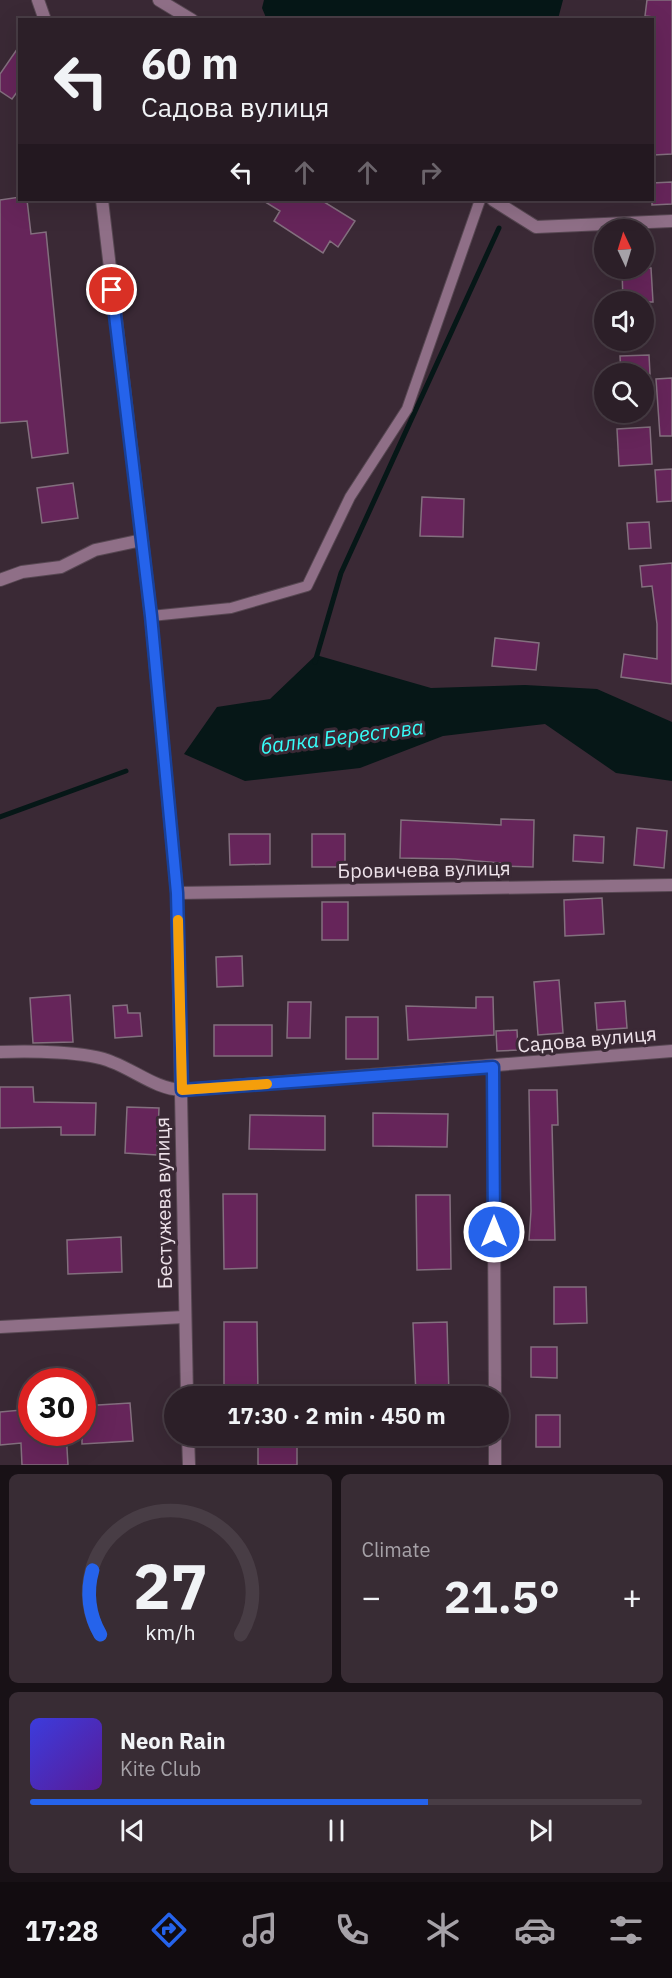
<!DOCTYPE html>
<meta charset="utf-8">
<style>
body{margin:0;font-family:"IBM Plex Sans",sans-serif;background:#382c34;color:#f1f3f6;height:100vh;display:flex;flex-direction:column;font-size:22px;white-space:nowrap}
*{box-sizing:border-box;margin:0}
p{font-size:20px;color:#a6a2a8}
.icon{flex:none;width:33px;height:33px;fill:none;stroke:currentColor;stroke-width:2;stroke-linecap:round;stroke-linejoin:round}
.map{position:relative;height:1465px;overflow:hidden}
.panel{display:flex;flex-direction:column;gap:9px;padding:9px;background:#181116;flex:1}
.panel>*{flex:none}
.banner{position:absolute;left:18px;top:18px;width:636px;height:183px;border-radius:0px;box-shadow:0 6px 24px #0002,0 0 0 2px #483d45;background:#2c1f28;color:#f1f3f6;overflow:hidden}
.needle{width:39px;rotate:356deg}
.buttons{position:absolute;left:594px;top:219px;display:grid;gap:12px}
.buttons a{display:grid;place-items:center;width:60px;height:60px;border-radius:50%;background:#2c1f28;box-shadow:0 6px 24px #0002,0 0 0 2px #483d45;font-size:30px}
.speed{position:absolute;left:18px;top:1368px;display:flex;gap:12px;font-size:30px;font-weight:700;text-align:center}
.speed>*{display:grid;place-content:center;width:78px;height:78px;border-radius:50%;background:#2c1f28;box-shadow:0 6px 24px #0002,0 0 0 2px #483d45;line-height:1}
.speed .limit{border:9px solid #d22;background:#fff;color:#111}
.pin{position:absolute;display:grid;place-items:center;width:51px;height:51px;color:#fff;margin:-26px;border:3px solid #fff;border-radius:50%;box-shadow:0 2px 6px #0007}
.me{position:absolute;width:66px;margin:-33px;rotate:0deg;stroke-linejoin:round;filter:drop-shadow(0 0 4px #0008)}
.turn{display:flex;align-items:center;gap:21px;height:126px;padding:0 24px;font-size:27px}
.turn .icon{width:78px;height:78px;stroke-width:2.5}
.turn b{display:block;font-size:42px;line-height:51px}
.lanes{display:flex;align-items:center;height:57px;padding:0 24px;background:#0003;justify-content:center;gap:30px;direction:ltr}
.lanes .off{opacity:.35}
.big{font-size:45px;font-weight:800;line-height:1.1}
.panel .card{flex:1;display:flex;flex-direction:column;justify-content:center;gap:9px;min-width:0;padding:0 21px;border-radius:9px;background:#382c34}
.panel .dial{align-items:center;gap:0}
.dial svg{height:156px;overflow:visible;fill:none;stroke:#483d45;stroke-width:7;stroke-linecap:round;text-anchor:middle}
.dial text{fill:#f1f3f6;stroke:none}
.song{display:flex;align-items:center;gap:18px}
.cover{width:72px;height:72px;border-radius:9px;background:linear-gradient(135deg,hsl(240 70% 55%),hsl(270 70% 35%))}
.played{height:6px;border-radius:3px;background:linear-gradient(90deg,#2563eb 65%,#483d45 65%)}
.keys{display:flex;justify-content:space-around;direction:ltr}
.heat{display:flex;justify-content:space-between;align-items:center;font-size:33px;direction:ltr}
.panel .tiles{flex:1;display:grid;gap:9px;grid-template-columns:1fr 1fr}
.card:last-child{grid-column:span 2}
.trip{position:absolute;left:164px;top:1386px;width:345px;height:60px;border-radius:30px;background:#2c1f28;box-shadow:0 6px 24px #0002,0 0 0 2px #483d45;font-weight:800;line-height:60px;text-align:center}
.tab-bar{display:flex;height:96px;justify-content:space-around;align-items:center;background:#120c10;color:#a6a2a8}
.tab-bar .icon{width:42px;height:42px}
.tab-bar .on{color:#2563eb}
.tab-bar b{font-size:27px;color:#f1f3f6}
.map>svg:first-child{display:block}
.water{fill:#061717}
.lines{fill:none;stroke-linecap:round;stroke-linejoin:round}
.stream{stroke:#061717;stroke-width:5}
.building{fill:#66255a;stroke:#836f7e;stroke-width:1.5}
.service-casing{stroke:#574752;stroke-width:12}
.minor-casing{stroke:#574752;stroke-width:14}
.tertiary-casing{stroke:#574752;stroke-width:14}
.service{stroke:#8f6f87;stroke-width:10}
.minor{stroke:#8f6f87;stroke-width:12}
.tertiary{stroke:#8f6f87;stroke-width:12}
.route-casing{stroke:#184099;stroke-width:15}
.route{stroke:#2563eb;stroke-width:10}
.slow{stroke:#f59e0b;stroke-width:10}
.labels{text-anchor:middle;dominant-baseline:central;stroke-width:6;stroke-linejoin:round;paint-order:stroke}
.street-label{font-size:20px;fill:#eee2ea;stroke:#3a2935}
.water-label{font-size:21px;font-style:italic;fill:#36fdf8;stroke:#3a2935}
</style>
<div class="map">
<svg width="672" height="1465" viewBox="0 0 672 1465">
<rect width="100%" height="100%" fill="#3a2935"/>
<path class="water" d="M 264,0 L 563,0 L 558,19 L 267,20 L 262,8 Z
M 316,655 L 431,688 L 525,685 L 597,689 L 672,722 L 672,781 L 616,773 L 545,724 L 443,736 L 360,768 L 245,781 L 184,754 L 217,707 L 270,699 Z"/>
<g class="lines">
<path class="stream" d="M 315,662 L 341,573 L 499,228
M 0,817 L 126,771"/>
</g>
<path class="building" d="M 647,0 L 672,0 L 672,154 L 654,155 L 653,17 L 645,16 Z
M 20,45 L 20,88 L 12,99 L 0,91 L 0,74 Z
M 672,182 L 672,204 L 652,205 L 652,183 Z
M 20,197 L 20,200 L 27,200 L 31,234 L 46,232 L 68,453 L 32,458 L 27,421 L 0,423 L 0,200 Z
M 262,200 L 321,200 L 355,221 L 338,247 L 330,241 L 323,253 L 274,221 L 280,211 Z
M 644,268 L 651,268 L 653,302 L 623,302 L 622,269 Z
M 649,355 L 650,374 L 621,374 L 620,356 Z
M 672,378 L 672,436 L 660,436 L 656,379 Z
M 650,427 L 652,464 L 619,466 L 617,429 Z
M 672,469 L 672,501 L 657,502 L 655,470 Z
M 73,483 L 78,518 L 42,523 L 37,488 Z
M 422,497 L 464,499 L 463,537 L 420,536 Z
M 649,522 L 651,548 L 629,549 L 627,523 Z
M 672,563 L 672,684 L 621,677 L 624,654 L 657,659 L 657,624 L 652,586 L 642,587 L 640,566 Z
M 495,638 L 539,643 L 536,670 L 492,666 Z
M 501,819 L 534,820 L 533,867 L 500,866 L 500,863 L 455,859 L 400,858 L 401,820 L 501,825 Z
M 637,828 L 667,831 L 664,868 L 634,865 Z
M 229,834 L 270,834 L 270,864 L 230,865 Z
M 312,834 L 345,834 L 345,867 L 312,867 Z
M 574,835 L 604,837 L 603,863 L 573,861 Z
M 602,898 L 604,934 L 565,936 L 564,900 Z
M 322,902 L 348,902 L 348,940 L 322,940 Z
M 242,956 L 243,986 L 217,987 L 216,957 Z
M 559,980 L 563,1033 L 538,1035 L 534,982 Z
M 70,995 L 73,1042 L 33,1043 L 30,998 Z
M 476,997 L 493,997 L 494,1035 L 408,1040 L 406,1006 L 476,1008 Z
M 625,1001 L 627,1028 L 597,1030 L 595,1003 Z
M 288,1002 L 311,1002 L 310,1038 L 287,1038 Z
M 127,1005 L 128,1013 L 140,1013 L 142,1036 L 115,1038 L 113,1006 Z
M 346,1017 L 378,1017 L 378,1059 L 346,1059 Z
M 214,1025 L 272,1025 L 272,1056 L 214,1056 Z
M 517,1030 L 518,1050 L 497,1051 L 496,1031 Z
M 0,1087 L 33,1087 L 34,1102 L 96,1103 L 95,1135 L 61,1135 L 61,1127 L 0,1128 Z
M 529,1090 L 557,1090 L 558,1125 L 552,1125 L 555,1240 L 529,1240 L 531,1211 Z
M 127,1107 L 159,1108 L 157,1155 L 125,1153 Z
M 373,1113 L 448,1114 L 447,1147 L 373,1146 Z
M 250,1115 L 325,1116 L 325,1150 L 249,1149 Z
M 223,1194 L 257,1194 L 257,1268 L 224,1269 Z
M 416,1195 L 450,1195 L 451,1269 L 417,1270 Z
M 121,1237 L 122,1272 L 68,1274 L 67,1240 Z
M 554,1287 L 586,1287 L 587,1323 L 554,1324 Z
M 224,1322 L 257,1322 L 258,1396 L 224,1396 Z
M 447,1322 L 449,1396 L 416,1396 L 413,1323 Z
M 531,1347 L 557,1347 L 557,1378 L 531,1377 Z
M 130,1403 L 133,1441 L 82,1444 L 82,1406 Z
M 32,1409 L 32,1432 L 66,1432 L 68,1465 L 22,1465 L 21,1443 L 0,1445 L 0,1412 Z
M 536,1415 L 560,1415 L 560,1447 L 536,1447 Z
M 258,1436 L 297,1436 L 297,1465 L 258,1465 Z"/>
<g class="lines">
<g class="service-casing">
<path id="service" d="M 151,616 L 231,608 L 307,586 L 350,497 L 407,409 L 480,200"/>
</g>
<g class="minor-casing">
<path id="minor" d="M 159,0 L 192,20
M 493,200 L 536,227 L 672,221
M 0,580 L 22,572 L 61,567 L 95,550 L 142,540
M 177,893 L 672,885
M 0,1052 C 28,1051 88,1051 112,1062 C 136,1071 156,1089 182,1090 L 672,1051
M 493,1067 L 495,1396
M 0,1327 L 184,1317
M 495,1436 L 495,1465"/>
</g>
<g class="tertiary-casing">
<path id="tertiary" d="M 38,0 L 45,20
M 102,200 L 151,616 L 177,893 L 187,1396
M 188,1436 L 189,1465"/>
</g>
<use href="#service" class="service"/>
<use href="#minor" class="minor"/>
<use href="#tertiary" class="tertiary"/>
</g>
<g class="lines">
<g class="route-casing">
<path id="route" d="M 112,290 L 151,616 L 177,893 L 182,1090 L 493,1067 L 494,1232"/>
</g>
<use href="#route" class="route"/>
<path class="slow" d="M 178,920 L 182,1090 L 267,1084"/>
</g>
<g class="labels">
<g class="street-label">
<text transform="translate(424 869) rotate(-1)">Бровичева вулиця</text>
<text transform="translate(587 1039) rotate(-5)">Садова вулиця</text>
<text transform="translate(163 1203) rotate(-91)">Бестужева вулиця</text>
</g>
<g class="water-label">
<text transform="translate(342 736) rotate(-7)">балка Берестова</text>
</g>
</g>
</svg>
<div class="buttons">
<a><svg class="needle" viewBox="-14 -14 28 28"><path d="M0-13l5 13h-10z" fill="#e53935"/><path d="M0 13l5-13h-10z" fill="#a6a2a8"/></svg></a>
<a><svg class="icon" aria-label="sound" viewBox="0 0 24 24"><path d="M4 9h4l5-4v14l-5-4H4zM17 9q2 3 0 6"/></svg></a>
<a><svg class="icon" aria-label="search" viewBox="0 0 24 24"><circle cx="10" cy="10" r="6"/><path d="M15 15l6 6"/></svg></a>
</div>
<div class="speed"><div class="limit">30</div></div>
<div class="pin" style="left:112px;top:290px;background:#d93025"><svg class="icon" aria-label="arrive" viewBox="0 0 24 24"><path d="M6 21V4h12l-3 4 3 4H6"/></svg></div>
<svg class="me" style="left:494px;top:1232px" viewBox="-20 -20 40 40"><circle r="17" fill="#2563eb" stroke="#fff" stroke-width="3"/><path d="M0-11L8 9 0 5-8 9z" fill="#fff"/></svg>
<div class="trip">17:30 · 2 min · 450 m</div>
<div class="banner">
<div class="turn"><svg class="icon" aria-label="left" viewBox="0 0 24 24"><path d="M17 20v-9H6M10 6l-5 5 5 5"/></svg><div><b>60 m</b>Садова вулиця</div></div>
<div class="lanes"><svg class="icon" aria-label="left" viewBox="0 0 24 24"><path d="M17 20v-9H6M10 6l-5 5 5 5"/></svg><svg class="icon off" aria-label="ahead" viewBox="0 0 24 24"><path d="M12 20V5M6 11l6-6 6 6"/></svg><svg class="icon off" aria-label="ahead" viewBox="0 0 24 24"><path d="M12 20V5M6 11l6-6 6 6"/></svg><svg class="icon off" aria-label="right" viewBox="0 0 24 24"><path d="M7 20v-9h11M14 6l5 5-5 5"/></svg></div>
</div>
</div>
<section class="panel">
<div class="tiles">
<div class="card dial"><svg viewBox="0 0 100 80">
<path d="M14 69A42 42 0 1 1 86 69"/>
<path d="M14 69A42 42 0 0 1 10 36" stroke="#2563eb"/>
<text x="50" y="56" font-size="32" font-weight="700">27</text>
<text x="50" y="72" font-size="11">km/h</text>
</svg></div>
<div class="card"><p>Climate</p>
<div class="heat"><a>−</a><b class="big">21.5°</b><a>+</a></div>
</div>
<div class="card">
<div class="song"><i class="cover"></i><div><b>Neon Rain</b><p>Kite Club</p></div></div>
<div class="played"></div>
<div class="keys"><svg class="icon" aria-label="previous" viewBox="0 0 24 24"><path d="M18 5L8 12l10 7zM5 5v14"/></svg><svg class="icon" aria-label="pause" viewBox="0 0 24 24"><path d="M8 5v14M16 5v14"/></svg><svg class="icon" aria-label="next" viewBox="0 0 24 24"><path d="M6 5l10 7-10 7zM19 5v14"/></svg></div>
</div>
</div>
</section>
<nav class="tab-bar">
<b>17:28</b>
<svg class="icon on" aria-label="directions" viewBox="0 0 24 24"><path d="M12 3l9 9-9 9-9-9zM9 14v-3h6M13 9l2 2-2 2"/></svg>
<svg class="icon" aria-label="music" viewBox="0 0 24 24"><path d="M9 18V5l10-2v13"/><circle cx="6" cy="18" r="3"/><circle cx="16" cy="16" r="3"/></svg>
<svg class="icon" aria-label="phone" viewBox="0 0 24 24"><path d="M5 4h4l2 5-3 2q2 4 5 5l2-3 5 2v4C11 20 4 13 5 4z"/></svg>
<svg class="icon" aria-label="climate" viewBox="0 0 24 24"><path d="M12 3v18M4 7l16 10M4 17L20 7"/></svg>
<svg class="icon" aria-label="car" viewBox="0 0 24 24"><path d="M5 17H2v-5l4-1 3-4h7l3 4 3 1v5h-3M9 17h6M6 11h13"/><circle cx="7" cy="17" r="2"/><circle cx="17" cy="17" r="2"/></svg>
<svg class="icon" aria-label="filters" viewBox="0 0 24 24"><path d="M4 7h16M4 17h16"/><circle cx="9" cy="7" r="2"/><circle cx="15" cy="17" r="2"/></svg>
</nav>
